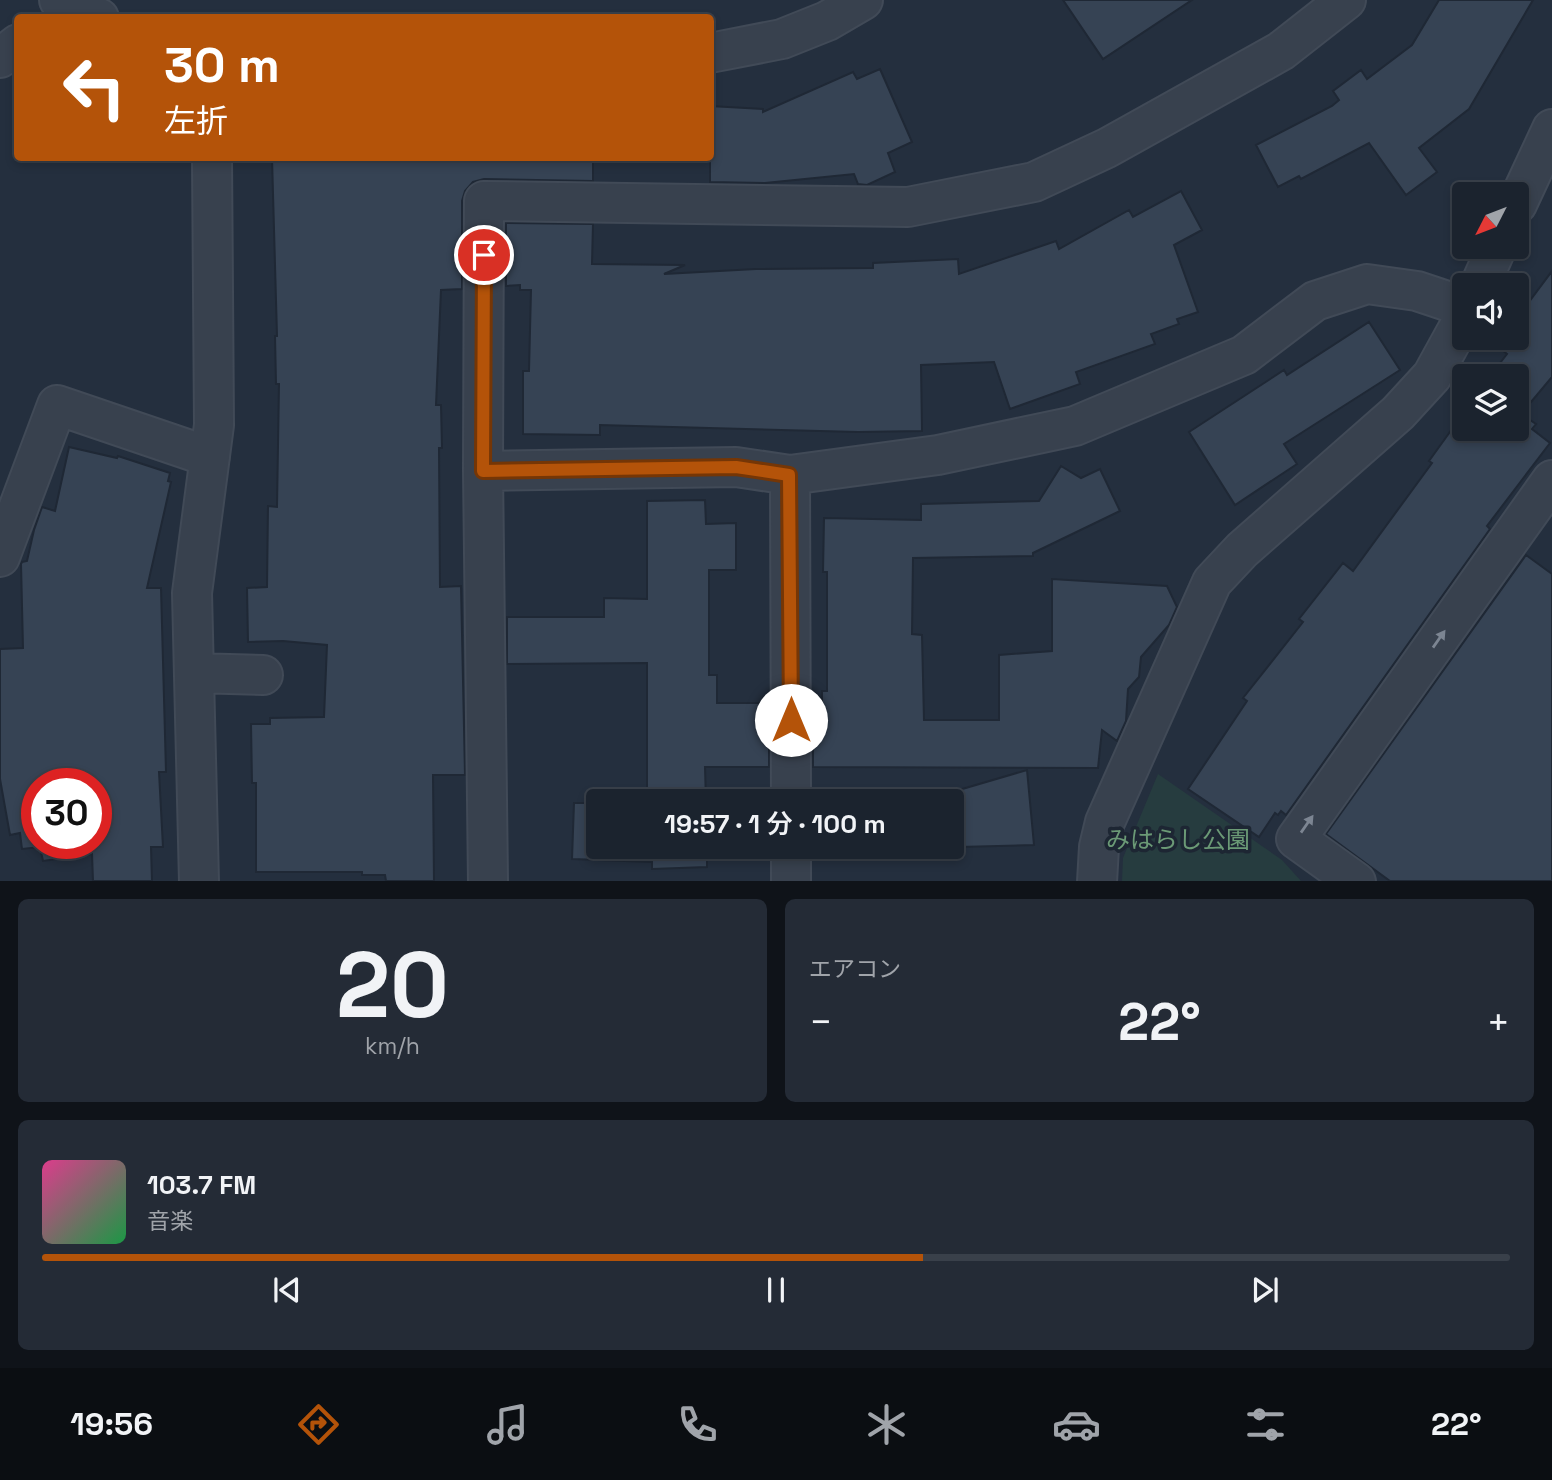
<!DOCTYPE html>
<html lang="ja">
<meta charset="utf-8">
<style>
body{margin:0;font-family:"Space Grotesk","Noto Sans JP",sans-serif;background:#242b36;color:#f1f3f6;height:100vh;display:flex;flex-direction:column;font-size:26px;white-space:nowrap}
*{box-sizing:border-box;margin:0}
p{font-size:23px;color:#a0a4aa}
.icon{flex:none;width:38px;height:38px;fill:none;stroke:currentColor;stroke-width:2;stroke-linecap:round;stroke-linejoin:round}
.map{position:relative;height:881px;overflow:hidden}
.panel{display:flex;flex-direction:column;gap:18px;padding:18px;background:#0f1319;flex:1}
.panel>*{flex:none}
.guide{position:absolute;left:14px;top:14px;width:700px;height:147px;border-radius:7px;box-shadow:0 4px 10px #0003,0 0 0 2px #39404a;background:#b45309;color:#fff;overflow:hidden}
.needle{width:46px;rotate:228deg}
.fabs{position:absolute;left:1452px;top:182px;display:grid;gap:14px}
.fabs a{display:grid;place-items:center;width:77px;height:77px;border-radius:7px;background:#1b232e;box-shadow:0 4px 10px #0003,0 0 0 2px #39404a;font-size:35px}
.speed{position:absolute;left:21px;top:768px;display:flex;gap:14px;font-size:35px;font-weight:700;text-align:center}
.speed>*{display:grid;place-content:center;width:91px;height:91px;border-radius:50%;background:#1b232e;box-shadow:0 4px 10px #0003,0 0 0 2px #39404a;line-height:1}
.speed .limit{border:10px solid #d22;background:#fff;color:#111}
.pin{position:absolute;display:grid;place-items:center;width:60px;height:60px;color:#fff;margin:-30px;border:4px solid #fff;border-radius:50%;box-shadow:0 2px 7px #0007}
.me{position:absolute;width:77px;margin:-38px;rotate:0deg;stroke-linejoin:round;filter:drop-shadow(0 0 5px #0008)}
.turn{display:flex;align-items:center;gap:24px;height:147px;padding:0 35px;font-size:32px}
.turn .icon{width:91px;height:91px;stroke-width:2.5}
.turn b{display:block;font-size:49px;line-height:60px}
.big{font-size:52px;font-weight:600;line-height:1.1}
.panel .card{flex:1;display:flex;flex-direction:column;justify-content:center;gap:10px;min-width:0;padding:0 24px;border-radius:10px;background:#242b36}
.panel .dial{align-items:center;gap:0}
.dial b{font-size:91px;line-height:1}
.song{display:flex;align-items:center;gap:21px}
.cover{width:84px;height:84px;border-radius:10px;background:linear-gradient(135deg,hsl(330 70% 55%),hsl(140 70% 35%))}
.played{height:7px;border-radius:4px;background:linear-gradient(90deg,#b45309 60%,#39404a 60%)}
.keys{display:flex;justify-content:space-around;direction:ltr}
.heat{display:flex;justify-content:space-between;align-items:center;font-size:38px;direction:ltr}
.panel .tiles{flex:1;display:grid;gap:18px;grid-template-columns:1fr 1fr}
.card:last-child{grid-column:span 2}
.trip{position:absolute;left:586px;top:789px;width:378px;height:70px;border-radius:7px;background:#1b232e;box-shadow:0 4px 10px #0003,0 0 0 2px #39404a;font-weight:600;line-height:70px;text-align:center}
.tabs{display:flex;height:112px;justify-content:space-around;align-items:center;background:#0b0e12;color:#a0a4aa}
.tabs .icon{width:49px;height:49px}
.tabs .on{color:#b45309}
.tabs b{font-size:32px;color:#f1f3f6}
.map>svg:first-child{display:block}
.green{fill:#263c3f}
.building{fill:#364354;stroke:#1f2835;stroke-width:2;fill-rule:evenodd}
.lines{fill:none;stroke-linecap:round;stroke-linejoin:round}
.minor-casing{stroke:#414a57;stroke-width:42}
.minor{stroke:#38414e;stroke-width:38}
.oneway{fill:#7c8592}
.route-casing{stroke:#753606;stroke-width:18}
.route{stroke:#b45309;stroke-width:12}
.labels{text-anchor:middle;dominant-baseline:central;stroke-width:7;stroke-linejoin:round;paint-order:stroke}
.park-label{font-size:24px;fill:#6b9a76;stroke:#1d2633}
</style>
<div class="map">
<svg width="1552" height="882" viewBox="0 0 1552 882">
<rect width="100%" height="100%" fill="#242f3e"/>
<path class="green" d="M 1158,774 L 1282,860 L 1301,881 L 1122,881 L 1123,858 Z"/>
<path class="building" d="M 1063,0 L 1192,0 L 1103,59 Z
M 1439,0 L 1533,0 L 1469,109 L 1419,148 L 1437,172 L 1406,195 L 1369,143 L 1301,179 L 1299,176 L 1278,187 L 1256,145 L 1332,106 L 1339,100 L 1333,91 L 1361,70 L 1367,79 L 1412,45 Z
M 880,69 L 912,142 L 888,153 L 895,172 L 867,185 L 858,184 L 854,174 L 765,183 L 710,182 L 710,106 L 763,109 L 763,112 L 853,72 L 857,79 Z
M 272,158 L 593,158 L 593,181 L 484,179 L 473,182 L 465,191 L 462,201 L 462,289 L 441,290 L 436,405 L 441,405 L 442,448 L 439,448 L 440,587 L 461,586 L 465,775 L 433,775 L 434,881 L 386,881 L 385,875 L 362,875 L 362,872 L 256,872 L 256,783 L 252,783 L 251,724 L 270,724 L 270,718 L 324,717 L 327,645 L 283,641 L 248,642 L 247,588 L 267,587 L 268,506 L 277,507 L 279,384 L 276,384 L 275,336 L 277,336 Z
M 1181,191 L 1202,230 L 1174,245 L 1198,312 L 1177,319 L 1179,324 L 1151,334 L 1155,344 L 1076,372 L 1080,384 L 1010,409 L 994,362 L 921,365 L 922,431 L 858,432 L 600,425 L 600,435 L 523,434 L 523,371 L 529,371 L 531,290 L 520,290 L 520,285 L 506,286 L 506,223 L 593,224 L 592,264 L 685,265 L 664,274 L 756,269 L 873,268 L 873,263 L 958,259 L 959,274 L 1056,241 L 1059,249 L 1129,210 L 1133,217 Z
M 1552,271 L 1552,377 L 1521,414 L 1536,424 L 1532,429 L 1550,443 L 1487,526 L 1490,529 L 1286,815 L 1281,811 L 1278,815 L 1275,813 L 1259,837 L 1188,789 L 1247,701 L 1243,698 L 1303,622 L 1299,619 L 1343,563 L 1353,571 L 1432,463 L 1429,461 L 1465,411 L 1465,429 L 1517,429 L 1517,376 L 1490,376 L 1507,354 L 1497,346 L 1503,338 L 1517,338 L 1517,318 Z
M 1369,322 L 1400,370 L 1284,444 L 1297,464 L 1235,505 L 1189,432 L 1284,370 L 1287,375 Z
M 69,447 L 117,458 L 118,456 L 170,473 L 168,481 L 171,482 L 147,588 L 161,588 L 166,772 L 159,772 L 163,847 L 151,847 L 152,881 L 93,881 L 92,854 L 43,861 L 40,847 L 22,849 L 20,833 L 10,835 L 0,779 L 0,649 L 23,648 L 21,564 L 22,562 L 27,561 L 34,530 L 42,507 L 55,511 ZM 37,784 L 96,784 L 96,844 L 37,844 Z
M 1061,466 L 1081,478 L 1100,469 L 1120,511 L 1033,553 L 1033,556 L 913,558 L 912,634 L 922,635 L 924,720 L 999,720 L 999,655 L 1052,651 L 1052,579 L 1167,586 L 1177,607 L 1169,625 L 1141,657 L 1139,677 L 1128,689 L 1126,721 L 1117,741 L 1102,730 L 1098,768 L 813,767 L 813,703 L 822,703 L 822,691 L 827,691 L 827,572 L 823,572 L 824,518 L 921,520 L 921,504 L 1039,501 Z
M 705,500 L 706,524 L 736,523 L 736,570 L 709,570 L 709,675 L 717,675 L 717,703 L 769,703 L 769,767 L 705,767 L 706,802 L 598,802 L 598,847 L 707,847 L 707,867 L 652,869 L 652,862 L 572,859 L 574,803 L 597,803 L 597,795 L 647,796 L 647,663 L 507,664 L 507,617 L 604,617 L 604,598 L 647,599 L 647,501 Z
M 1526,555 L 1552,574 L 1552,881 L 1390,881 L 1326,834 Z
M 1027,770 L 1034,845 L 919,848 L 952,847 L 952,802 L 918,802 Z"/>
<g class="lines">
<g class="minor-casing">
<path id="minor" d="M 59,0 L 99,18
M 1346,0 L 1281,51 L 1107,148 L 1034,182 L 908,207 L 484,201 L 483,471 L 736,467 L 790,475 L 938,455 L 1075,426 L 1244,355 L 1315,301 L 1367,284 L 1417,291 L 1465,307
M 710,53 L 782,39 L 827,21 L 863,0
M 0,58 L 18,44
M 1517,204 L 1552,129
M 1480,285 L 1497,247
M 483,471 L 488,882
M 790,475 L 791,802
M 0,557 L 57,405 L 210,457
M 194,673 L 263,675
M 791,847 L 791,882
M 199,882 L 192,593 L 214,425 L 212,158
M 1097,882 L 1099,847 L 1105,822 L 1212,582 L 1242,550 L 1398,413 L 1432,376 L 1465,316
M 1356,882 L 1296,839 L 1552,480"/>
</g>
<use href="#minor" class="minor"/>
</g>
<defs><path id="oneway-solid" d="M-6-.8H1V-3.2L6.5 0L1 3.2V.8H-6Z" transform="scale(1.75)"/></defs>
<g class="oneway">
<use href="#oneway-solid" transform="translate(1439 639) rotate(-55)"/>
<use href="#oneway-solid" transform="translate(1307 824) rotate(-55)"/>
</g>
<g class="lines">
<g class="route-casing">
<path id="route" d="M 484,255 L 483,471 L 736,467 L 789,475 L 791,720"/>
</g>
<use href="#route" class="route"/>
</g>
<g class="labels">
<g class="park-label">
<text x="1178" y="839">みはらし公園</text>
</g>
</g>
</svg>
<div class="fabs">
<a><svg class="needle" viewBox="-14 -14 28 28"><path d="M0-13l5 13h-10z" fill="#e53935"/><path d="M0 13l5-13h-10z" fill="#a0a4aa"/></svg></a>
<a><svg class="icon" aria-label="sound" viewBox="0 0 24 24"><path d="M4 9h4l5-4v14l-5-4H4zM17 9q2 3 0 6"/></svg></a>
<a><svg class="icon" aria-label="layers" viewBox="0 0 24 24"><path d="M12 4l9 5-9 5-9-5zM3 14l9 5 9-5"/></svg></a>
</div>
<div class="speed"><div class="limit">30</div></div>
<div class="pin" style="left:484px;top:255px;background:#d93025"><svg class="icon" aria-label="arrive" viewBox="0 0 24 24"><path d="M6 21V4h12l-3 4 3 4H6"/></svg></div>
<svg class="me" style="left:791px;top:720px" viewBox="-20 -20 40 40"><circle r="19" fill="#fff"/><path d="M0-13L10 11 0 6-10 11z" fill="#b45309"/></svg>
<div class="trip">19:57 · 1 分 · 100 m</div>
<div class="guide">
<div class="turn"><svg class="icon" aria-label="left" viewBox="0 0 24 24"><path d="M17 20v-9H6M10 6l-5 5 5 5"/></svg><div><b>30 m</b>左折</div></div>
</div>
</div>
<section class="panel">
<div class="tiles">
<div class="card dial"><b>20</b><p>km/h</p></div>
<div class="card"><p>エアコン</p>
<div class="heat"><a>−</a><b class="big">22°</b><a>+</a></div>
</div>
<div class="card">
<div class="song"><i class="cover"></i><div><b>103.7 FM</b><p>音楽</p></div></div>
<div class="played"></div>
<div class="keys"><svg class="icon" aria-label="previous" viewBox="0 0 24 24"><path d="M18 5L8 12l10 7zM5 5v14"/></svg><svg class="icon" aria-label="pause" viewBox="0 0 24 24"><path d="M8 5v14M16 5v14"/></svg><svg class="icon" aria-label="next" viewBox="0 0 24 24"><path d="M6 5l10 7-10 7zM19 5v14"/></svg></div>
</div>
</div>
</section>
<nav class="tabs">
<b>19:56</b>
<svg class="icon on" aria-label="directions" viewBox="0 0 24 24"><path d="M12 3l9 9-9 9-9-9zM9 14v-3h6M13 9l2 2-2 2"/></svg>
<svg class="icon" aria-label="music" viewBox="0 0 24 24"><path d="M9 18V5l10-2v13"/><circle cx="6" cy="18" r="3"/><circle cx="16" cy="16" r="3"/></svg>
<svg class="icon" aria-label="phone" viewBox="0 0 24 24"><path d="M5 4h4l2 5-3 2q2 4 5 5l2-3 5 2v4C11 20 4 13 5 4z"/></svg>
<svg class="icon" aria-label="climate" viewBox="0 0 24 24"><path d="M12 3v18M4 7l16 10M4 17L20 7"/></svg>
<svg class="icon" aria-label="car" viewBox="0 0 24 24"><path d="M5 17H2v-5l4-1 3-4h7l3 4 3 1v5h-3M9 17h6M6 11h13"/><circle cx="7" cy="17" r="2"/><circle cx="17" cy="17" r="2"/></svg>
<svg class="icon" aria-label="filters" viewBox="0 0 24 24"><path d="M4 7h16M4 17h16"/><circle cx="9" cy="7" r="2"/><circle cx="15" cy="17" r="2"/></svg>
<b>22°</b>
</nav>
